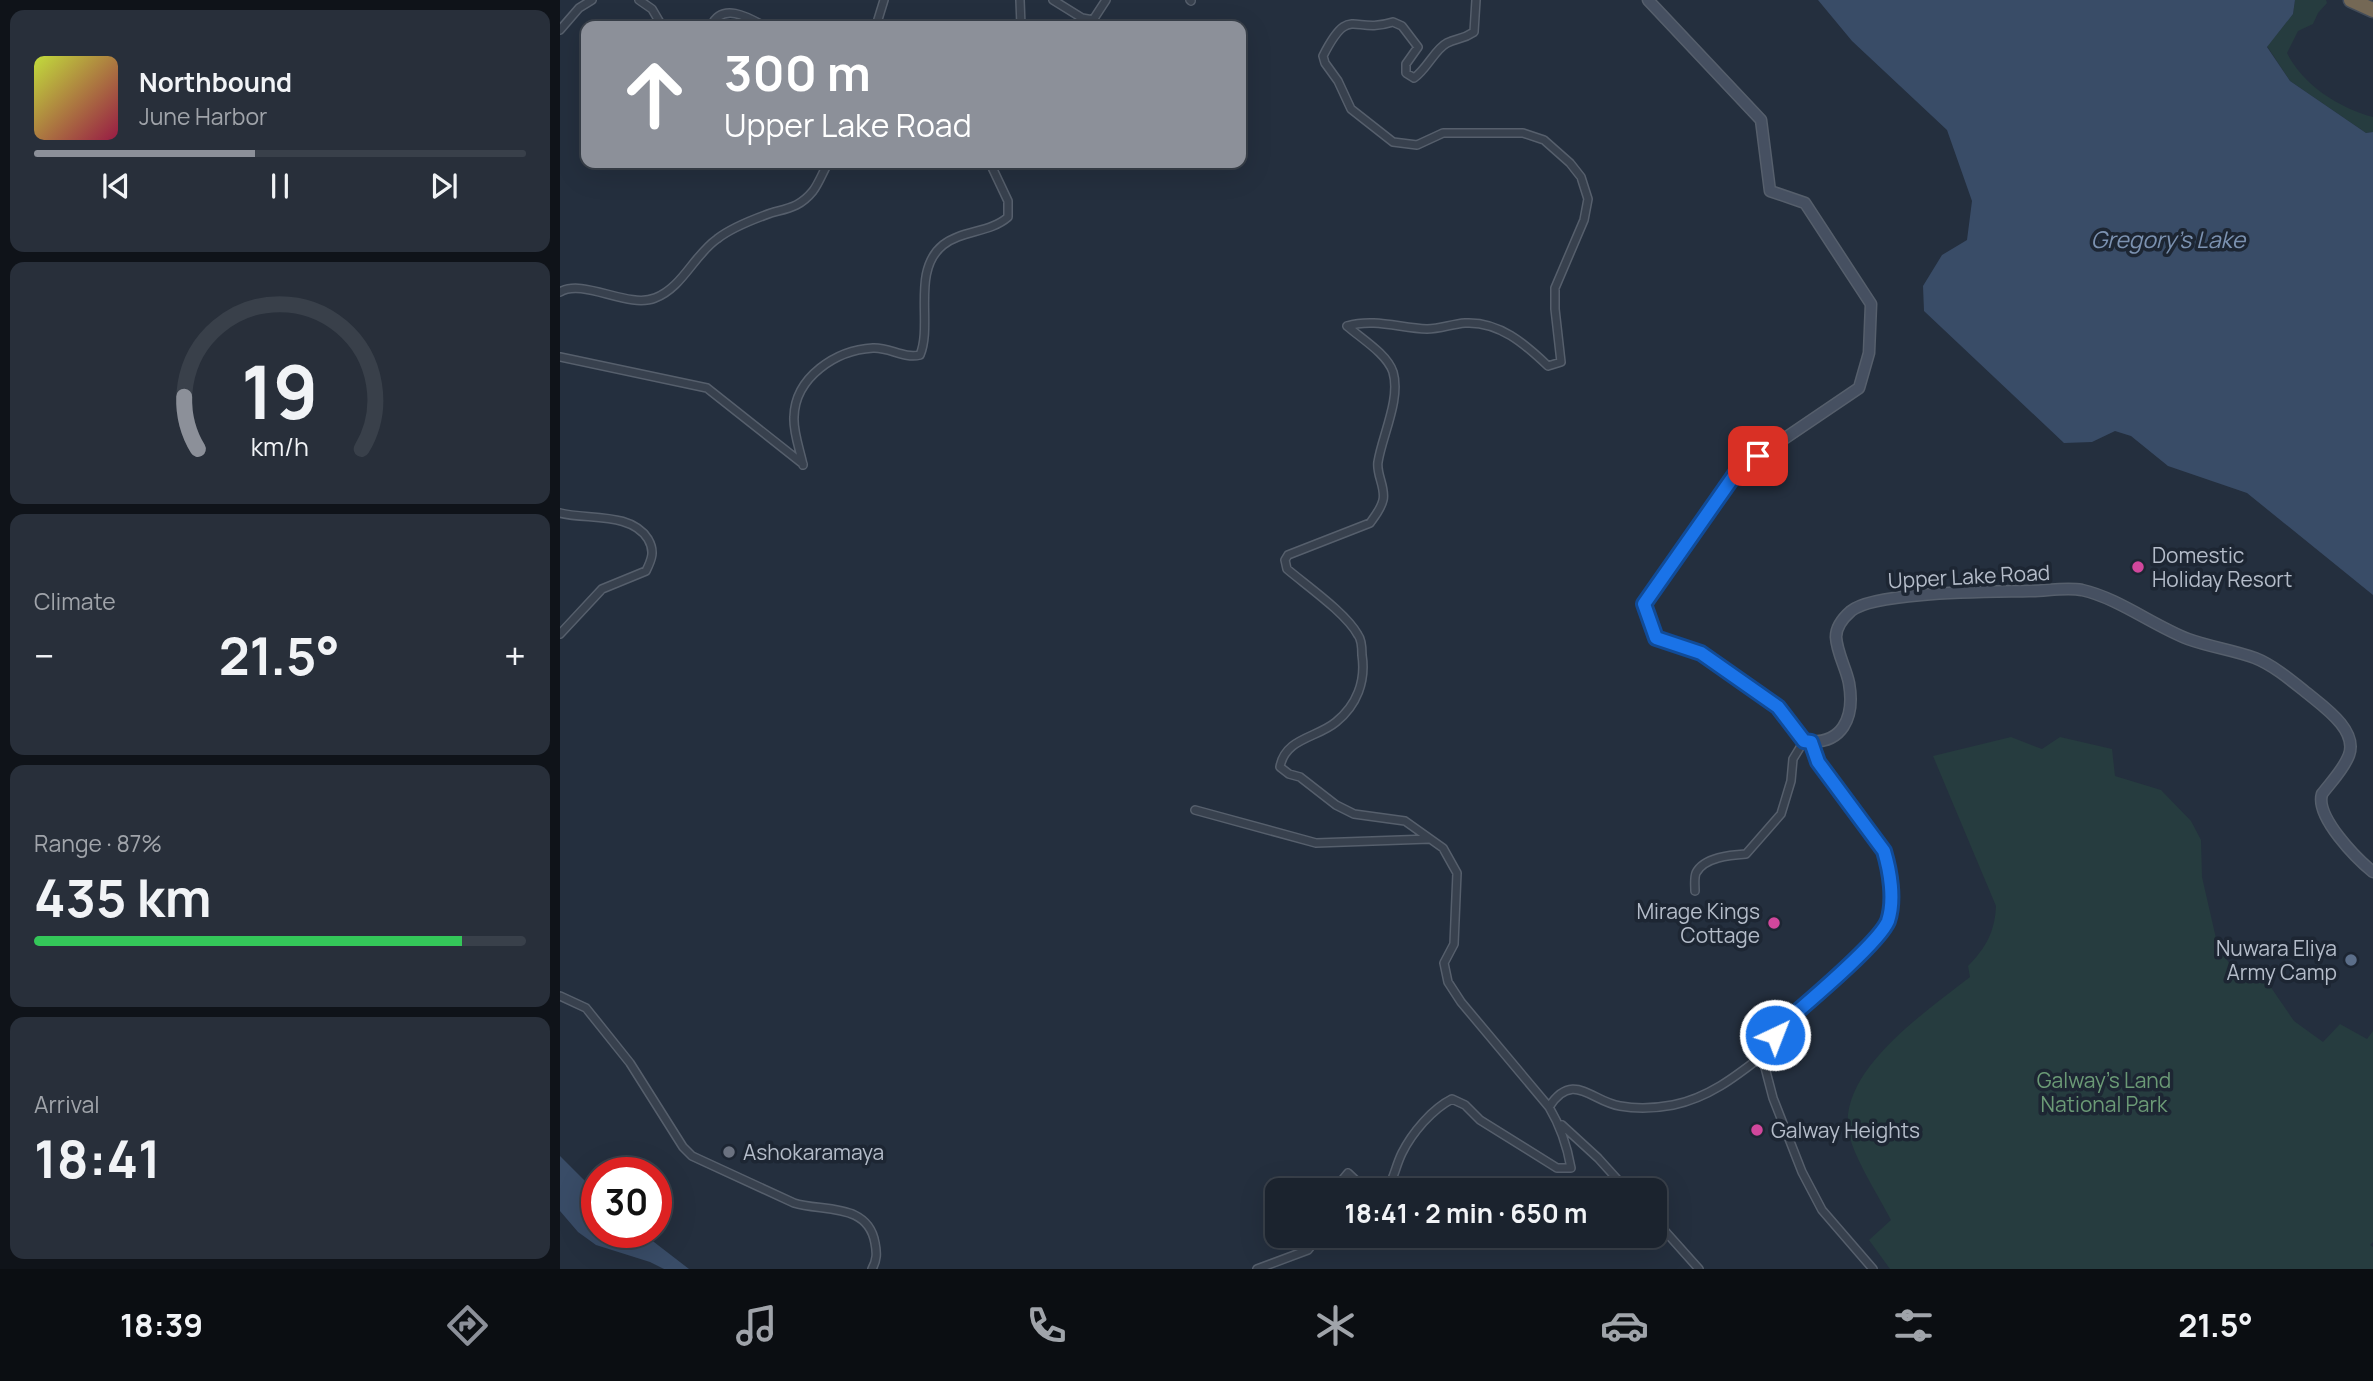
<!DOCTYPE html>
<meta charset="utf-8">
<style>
body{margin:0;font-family:Manrope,sans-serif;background:#282f3a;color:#f1f3f6;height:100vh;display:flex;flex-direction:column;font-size:26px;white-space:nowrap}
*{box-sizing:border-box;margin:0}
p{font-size:23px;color:#a0a4aa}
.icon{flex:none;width:38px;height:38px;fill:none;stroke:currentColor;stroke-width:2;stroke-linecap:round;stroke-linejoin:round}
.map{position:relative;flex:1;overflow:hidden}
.sheet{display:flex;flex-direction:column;gap:10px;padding:10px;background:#0f1319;width:560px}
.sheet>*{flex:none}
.banner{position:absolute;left:21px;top:21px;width:665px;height:147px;border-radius:14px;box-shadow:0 7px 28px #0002,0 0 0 2px #39404a;background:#8c9099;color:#fff;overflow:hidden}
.speed{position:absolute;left:21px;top:1157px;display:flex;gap:14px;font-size:35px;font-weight:700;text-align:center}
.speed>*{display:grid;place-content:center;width:91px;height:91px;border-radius:50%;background:#1b232e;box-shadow:0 7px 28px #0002,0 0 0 2px #39404a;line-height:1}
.speed .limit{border:10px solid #d22;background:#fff;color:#111}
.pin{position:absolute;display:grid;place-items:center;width:60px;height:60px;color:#fff;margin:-30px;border-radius:14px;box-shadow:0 4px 10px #0006}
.me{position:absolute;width:77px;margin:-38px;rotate:43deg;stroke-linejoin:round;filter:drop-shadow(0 0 5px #0008)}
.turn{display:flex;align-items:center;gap:24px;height:147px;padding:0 28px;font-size:32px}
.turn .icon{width:91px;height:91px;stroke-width:2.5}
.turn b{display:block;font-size:49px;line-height:60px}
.big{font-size:52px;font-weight:700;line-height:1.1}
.sheet .card{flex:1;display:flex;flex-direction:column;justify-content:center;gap:10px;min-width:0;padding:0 24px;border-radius:14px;background:#282f3a}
.sheet .dial{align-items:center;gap:0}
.dial svg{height:182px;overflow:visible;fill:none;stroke:#39404a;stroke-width:7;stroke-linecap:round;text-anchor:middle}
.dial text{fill:#f1f3f6;stroke:none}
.song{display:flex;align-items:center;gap:21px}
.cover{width:84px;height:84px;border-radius:10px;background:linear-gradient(135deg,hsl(70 70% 55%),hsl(340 70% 35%))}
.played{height:7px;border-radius:4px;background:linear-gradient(90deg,#8c9099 45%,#39404a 45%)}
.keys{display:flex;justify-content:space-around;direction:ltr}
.heat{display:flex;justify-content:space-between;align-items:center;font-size:38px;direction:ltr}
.charge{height:10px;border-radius:5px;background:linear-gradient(90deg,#34c759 87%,#39404a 0)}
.trip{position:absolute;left:705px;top:1178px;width:402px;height:70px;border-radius:14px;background:#1b232e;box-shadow:0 7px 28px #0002,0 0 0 2px #39404a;font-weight:700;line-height:70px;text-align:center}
.dock{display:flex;height:112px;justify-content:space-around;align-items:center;background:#0b0e12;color:#a0a4aa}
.dock .icon{width:49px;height:49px}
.dock .active{color:#8c9099}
.dock b{font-size:32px;color:#f1f3f6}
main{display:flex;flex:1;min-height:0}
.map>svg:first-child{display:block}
.green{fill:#263c3f}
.water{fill:#394c67}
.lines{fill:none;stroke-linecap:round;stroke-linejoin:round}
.street-casing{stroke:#565f6c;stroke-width:10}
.secondary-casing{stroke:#565f6c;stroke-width:13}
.highway-casing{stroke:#434c59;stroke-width:17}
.street{stroke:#38414e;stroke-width:7}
.secondary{stroke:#465061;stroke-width:10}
.highway{stroke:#746855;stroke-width:14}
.route-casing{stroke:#114b97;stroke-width:18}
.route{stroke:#1a73e8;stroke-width:12}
.hotel-dot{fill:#d1479c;stroke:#1d2633;stroke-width:2.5}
.service-dot{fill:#5c6f8a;stroke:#1d2633;stroke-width:2.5}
.worship-dot{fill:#6b7280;stroke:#1d2633;stroke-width:2.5}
.labels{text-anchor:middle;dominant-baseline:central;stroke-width:7;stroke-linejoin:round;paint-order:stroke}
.poi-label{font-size:21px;fill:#b4bcc9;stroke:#1d2633;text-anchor:start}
.street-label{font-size:21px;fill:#b4bcc9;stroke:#1d2633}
.park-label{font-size:21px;fill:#6b9a76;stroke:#1d2633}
.water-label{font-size:23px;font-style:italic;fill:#7c92b1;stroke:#1d2633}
</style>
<main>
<section class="sheet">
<div class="card">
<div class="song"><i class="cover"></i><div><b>Northbound</b><p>June Harbor</p></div></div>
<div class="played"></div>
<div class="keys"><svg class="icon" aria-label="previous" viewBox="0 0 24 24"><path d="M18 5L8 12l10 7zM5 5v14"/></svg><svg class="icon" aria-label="pause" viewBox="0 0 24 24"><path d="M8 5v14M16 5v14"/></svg><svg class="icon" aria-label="next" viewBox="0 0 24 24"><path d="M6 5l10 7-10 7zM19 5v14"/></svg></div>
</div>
<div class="card dial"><svg viewBox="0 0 100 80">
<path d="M14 69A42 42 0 1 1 86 69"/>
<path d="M14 69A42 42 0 0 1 8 46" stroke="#8c9099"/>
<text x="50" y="56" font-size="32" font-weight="700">19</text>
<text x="50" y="72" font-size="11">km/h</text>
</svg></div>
<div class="card"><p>Climate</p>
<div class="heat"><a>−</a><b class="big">21.5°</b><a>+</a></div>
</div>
<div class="card"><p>Range · 87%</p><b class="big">435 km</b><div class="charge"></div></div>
<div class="card"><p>Arrival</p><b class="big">18:41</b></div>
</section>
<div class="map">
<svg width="1813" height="1269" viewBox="0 0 1813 1269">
<rect width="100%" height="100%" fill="#242f3e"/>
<path class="green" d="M 1735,0 L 1766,0 L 1767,3 L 1758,13 L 1753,24 L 1738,31 L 1727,53 C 1743,85 1779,108 1813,117 L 1813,132 L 1806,133 L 1730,81 L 1707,46 L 1733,14 Z
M 1451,737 L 1482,749 L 1500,737 L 1552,749 L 1555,776 L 1601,790 L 1631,821 L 1641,840 L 1642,877 L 1658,947 L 1679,977 L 1708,983 L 1734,1021 L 1763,1042 L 1780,1024 L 1807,1039 L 1813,1031 L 1813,1242 L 1810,1245 L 1813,1247 L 1813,1269 L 1330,1269 L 1309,1240 L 1331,1220 C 1319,1196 1290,1153 1288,1127 C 1282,1068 1368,1010 1410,977 L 1408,966 C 1426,948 1435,931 1436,906 L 1373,756 Z"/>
<path class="water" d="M 1258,0 L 1735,0 L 1733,14 L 1707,47 L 1730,81 L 1806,133 L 1813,132 L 1813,595 L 1687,493 L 1608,466 L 1571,436 L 1555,431 L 1532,442 L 1504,443 L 1364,311 L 1363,286 L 1382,255 L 1407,240 L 1412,201 L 1387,130 L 1292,41 Z
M 0,1156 L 37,1193 L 37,1232 L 81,1232 L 129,1269 L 104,1269 L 90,1262 L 36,1245 L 18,1232 L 0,1211 Z"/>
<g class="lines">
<g class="street-casing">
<path id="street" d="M 79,0 L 92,9 L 102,26
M 460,0 L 461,26
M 493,0 L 522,18 L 533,20 L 546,0
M 630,0 L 631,1
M 151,26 C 162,2 188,17 204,26
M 316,26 L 324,0
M 0,30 L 19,8 L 32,0
M 0,292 C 23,278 68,309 95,298 C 122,288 134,255 157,239 C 171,228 194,219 211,213 C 229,208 240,207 253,191 C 259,183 263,172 268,163
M 787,326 C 802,339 827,354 833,372 C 841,399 822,436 818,462 C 816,474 826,488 823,500 C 821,509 815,516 810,523 L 728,555 L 725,560 L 727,569 C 747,586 786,613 798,635 C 802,640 802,649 802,655 C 806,681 797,705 776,722 C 757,738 725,738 720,767 L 729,774 L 740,777 L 776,805 L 794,814 L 845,821 L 883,848 L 897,873 L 894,944 L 884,963 L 888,982 L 901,1002 L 989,1107
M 787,326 C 814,318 840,328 867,329 C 880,329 892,324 905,323 C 939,321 965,344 988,366 L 1001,362 L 995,309 L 995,288 L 1024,220 L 1028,199 L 1021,177 L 1010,163 L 984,140 L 963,133 L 883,133 L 857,145 L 833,142 L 791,109 L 778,81 L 765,63 L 763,56 C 790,3 792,35 833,22 L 842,26 L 858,47 L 846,64 L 846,73 L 854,78 C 867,69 875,49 887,43 C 897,38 902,40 914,32 L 916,0
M 0,357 L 147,388 L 243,464
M 243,465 C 240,450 233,432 234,417 C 235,377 276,350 313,348 C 329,347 344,359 360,355 C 373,324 351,271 383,245 C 402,230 430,233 448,217 L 448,201 L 430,163
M 0,513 C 28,520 71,512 88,539 C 95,551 92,559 86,571 L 42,589 L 0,634
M 1251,742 L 1257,762 L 1324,851 L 1328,866 L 1331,896 L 1328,921 L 1313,941 L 1224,1023 L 1205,1047 L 1202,1056 L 1213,1098 L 1242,1172 L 1262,1210 L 1313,1269
M 635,810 L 756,843 L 869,839
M 1135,891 C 1135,886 1134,878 1136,873 C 1144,857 1171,855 1186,854 L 1221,814 L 1231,781 L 1233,759 L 1244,741
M 0,996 L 26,1008 L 70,1063 L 123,1147 L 132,1156 L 234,1203 C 262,1212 308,1202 315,1243 C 317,1253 317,1260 312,1269
M 1002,1125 L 1038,1158 L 1067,1190
M 774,1190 L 788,1173 L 806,1190
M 827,1190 C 834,1178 836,1165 842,1153 C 852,1133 872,1109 892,1099 L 905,1105 L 920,1120 L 997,1168 L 1011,1168 C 1007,1145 1001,1127 989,1107 C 1013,1070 1032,1102 1060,1106 C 1077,1109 1097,1108 1113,1105 C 1148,1098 1175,1077 1202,1056
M 1096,1221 L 1139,1269
M 697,1269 L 748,1250 L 759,1236"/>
</g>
<g class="secondary-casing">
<path id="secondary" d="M 1088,0 L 1201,120 L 1210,191 L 1245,203 L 1311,304 L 1309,353 L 1299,388 L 1178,470 L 1084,603 L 1096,638 L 1141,653 L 1218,707 L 1244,741 C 1283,746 1295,717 1289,683 C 1286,668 1277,653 1276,637 C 1276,626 1283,618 1291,611 C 1315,591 1434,592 1469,591 C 1486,591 1506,587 1522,590 C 1558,598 1594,626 1628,639 C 1650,647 1673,650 1695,658 C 1713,665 1732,681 1747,693 C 1764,707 1798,730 1789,755 C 1784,769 1771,782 1762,794 C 1755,817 1797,859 1813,872"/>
</g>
<g class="highway-casing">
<path id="highway" d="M 1791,0 L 1813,10"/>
</g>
<use href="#street" class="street"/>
<use href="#secondary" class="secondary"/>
<use href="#highway" class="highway"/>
</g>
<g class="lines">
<g class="route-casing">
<path id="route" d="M 1198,456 L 1178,470 L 1084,604 L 1096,638 L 1141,653 L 1218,707 L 1244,741 L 1251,742 L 1258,762 L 1324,851 C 1330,871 1335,900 1328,921 C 1319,943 1246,1004 1224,1023 L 1215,1035"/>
</g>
<use href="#route" class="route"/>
</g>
<g class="hotel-dot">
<circle cx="1578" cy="567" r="7"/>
<circle cx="1214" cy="923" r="7"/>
<circle cx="1197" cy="1130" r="7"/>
</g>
<circle class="service-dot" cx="1791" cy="960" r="7"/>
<circle class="worship-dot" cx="169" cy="1152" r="7"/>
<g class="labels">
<g class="poi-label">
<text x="1592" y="555">Domestic<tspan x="1592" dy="24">Holiday Resort</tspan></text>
<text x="1200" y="911" text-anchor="end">Mirage Kings<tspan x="1200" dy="24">Cottage</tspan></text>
<text x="1777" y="948" text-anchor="end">Nuwara Eliya<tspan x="1777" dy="24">Army Camp</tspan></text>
<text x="1211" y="1130">Galway Heights</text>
<text x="183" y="1152">Ashokaramaya</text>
</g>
<g class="street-label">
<text transform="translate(1409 576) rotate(-3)">Upper Lake Road</text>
</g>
<g class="park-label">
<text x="1544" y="1080">Galway's Land<tspan x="1544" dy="24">National Park</tspan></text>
</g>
<g class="water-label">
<text x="1608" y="239">Gregory's Lake</text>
</g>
</g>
</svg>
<div class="speed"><div class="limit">30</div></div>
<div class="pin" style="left:1198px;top:456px;background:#d93025"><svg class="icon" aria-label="arrive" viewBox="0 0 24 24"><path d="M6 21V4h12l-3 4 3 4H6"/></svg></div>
<svg class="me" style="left:1215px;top:1035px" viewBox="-20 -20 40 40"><circle r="17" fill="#1a73e8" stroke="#fff" stroke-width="3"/><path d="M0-11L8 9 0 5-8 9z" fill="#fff"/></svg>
<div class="trip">18:41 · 2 min · 650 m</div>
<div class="banner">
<div class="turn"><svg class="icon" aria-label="ahead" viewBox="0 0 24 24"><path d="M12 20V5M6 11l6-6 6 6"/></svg><div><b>300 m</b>Upper Lake Road</div></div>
</div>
</div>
</main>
<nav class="dock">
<b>18:39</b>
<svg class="icon active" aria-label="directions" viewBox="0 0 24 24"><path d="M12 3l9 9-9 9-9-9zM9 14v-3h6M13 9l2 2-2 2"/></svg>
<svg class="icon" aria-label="music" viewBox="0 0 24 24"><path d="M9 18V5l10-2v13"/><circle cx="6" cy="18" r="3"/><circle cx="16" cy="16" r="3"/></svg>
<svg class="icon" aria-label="phone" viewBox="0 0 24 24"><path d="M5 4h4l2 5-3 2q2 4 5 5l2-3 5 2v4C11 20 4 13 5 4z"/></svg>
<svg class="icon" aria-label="climate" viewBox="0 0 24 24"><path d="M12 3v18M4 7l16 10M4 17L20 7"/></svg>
<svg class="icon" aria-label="car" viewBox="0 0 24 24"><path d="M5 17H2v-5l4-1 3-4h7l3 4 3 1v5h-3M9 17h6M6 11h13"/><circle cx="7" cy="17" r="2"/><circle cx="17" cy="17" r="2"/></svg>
<svg class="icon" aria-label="filters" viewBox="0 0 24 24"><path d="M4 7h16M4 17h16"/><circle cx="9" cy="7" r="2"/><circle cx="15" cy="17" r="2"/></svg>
<b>21.5°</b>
</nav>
